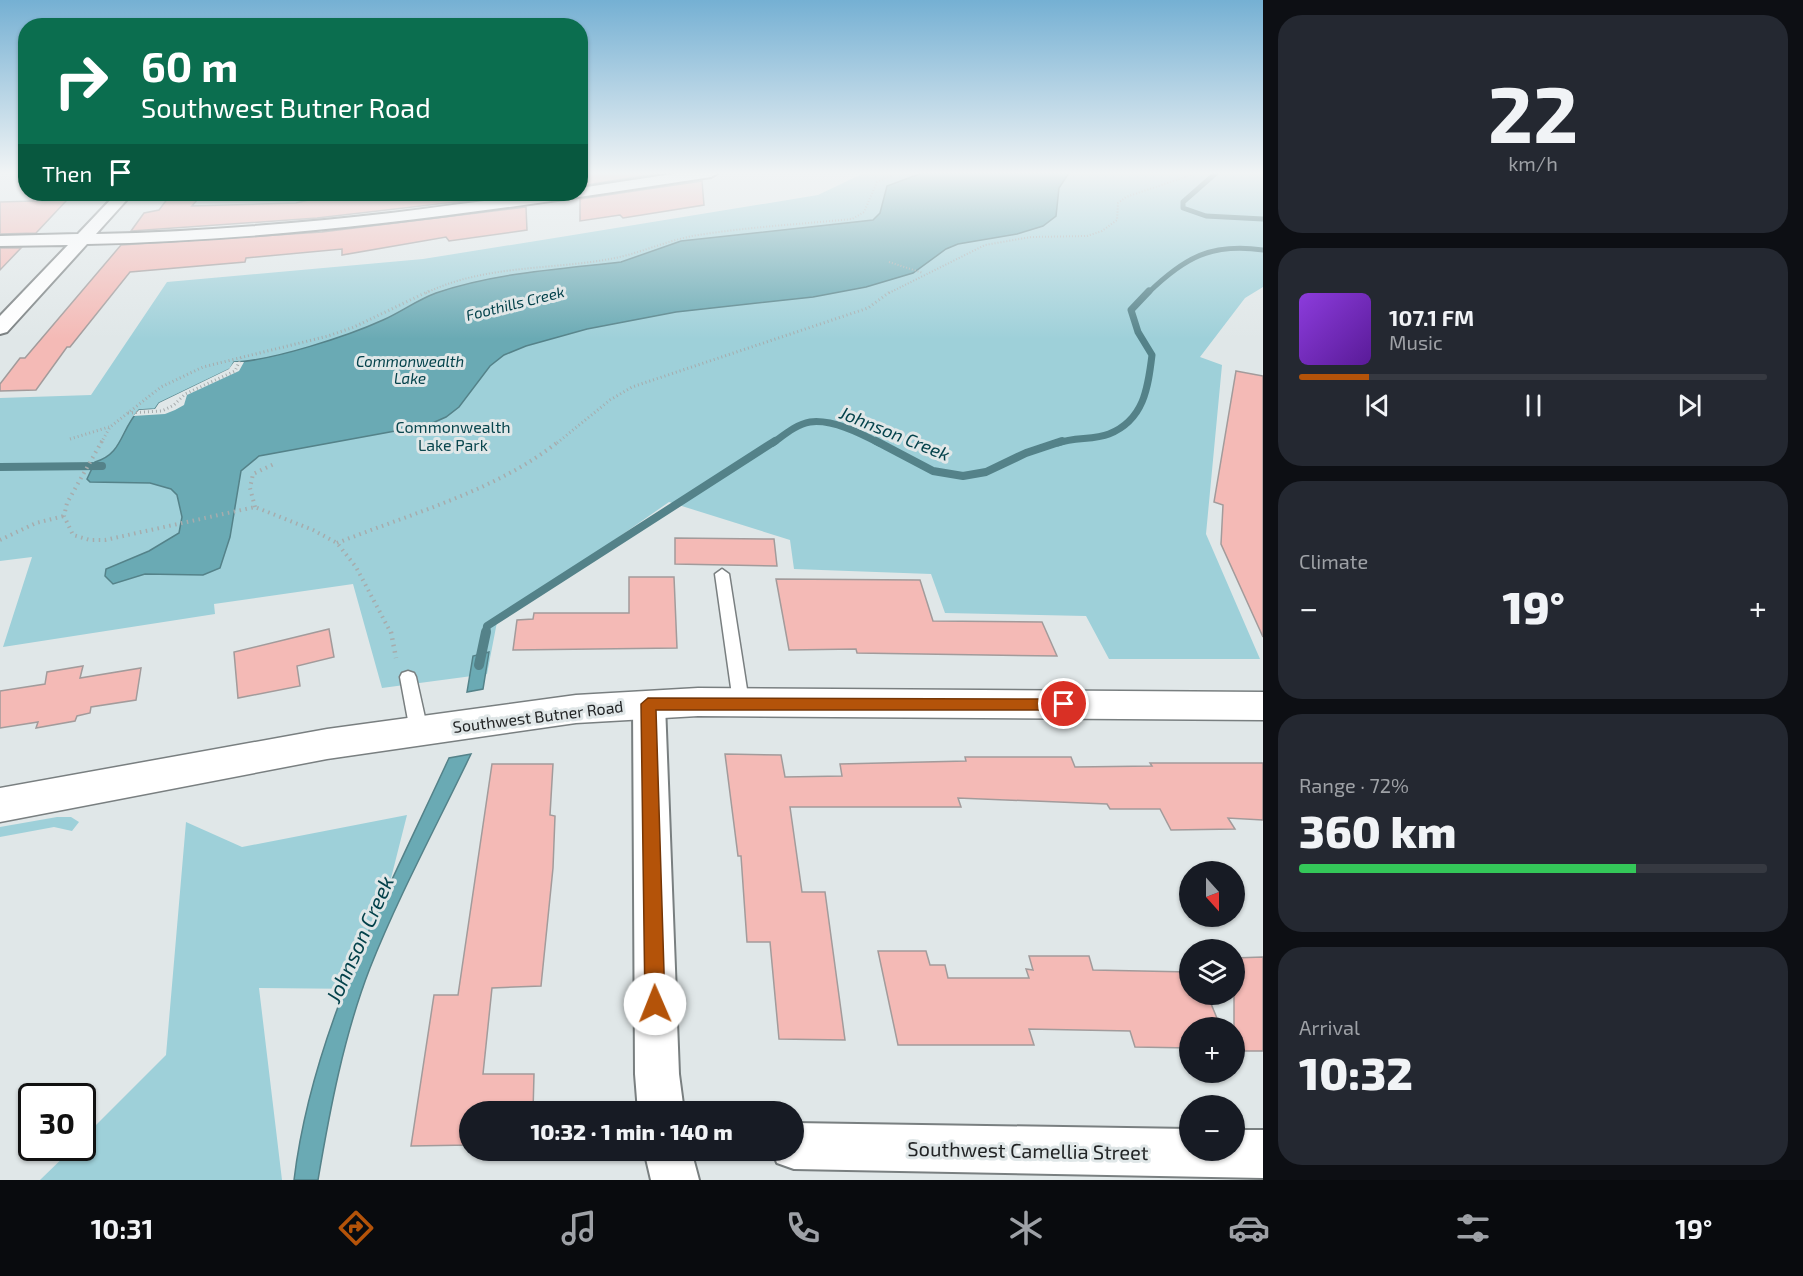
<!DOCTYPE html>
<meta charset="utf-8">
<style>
body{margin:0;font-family:"Exo 2",sans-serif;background:#242831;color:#f1f3f6;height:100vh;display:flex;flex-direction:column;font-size:22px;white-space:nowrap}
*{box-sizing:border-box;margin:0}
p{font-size:20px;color:#9ea1a6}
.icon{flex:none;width:33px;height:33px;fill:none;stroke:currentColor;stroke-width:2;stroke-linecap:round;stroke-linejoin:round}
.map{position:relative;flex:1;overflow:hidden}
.details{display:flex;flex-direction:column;gap:15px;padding:15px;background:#0d0f14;width:540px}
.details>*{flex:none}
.banner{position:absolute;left:18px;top:18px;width:570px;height:183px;border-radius:24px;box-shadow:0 2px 4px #0004;background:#0b6e4f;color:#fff;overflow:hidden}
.needle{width:39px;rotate:159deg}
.controls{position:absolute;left:1179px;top:861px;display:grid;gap:12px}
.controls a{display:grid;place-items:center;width:66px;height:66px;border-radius:50%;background:#171b24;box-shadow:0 2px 4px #0004;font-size:30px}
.speed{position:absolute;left:18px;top:1083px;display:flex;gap:12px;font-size:30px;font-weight:700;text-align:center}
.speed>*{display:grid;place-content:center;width:78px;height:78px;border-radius:50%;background:#171b24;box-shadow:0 2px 4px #0004;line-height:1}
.speed .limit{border:3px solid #111;border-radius:9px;background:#fff;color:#111}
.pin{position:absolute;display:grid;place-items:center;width:51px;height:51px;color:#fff;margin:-26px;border:3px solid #fff;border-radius:50%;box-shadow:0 2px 6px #0007}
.me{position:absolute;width:66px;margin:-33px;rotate:359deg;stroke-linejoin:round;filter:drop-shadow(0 0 4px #0008)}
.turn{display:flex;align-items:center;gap:21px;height:126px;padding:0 24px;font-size:27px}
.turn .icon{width:78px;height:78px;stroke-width:2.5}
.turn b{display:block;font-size:42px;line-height:51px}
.then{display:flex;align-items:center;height:57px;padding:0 24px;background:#0003;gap:12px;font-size:22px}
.big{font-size:45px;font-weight:800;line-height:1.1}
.details .tile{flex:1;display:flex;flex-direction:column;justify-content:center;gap:9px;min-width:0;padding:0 21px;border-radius:24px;background:#242831}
.details .dial{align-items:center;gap:0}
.dial b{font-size:78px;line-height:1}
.song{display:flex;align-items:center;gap:18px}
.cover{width:72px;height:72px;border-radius:9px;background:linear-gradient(135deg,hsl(270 70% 55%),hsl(270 70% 35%))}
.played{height:6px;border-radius:3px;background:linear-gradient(90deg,#b45309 15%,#363941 15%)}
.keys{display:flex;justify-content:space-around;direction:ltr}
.heat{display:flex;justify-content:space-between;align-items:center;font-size:33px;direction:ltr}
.charge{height:9px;border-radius:4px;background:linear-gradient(90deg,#34c759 72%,#363941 0)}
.trip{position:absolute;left:459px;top:1101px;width:345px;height:60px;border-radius:30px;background:#171b24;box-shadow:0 2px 4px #0004;font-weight:800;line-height:60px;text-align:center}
.menu{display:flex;height:96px;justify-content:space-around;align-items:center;background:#090b0e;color:#9ea1a6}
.menu .icon{width:42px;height:42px}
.menu .selected{color:#b45309}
.menu b{font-size:27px;color:#f1f3f6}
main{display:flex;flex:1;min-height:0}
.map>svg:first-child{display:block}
.green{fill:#9ed0d9}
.water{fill:#6aaab4;stroke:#548289;stroke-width:1.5}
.pier{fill:#e0e7e8}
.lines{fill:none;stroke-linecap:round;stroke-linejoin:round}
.stream-far3{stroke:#548289;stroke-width:5}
.stream-far2{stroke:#548289;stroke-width:7}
.stream-far1{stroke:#548289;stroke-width:8}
.stream{stroke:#548289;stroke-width:10}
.building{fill:#f4bab6;stroke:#a29b9b;stroke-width:1.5}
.service-casing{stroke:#797f80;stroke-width:3}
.minor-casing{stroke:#797f80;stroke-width:4}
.tertiary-casing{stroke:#797f80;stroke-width:3}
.path-far3{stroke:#a6acad;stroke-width:2;stroke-dasharray:1 2;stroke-linecap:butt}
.path-far2{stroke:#a6acad;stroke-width:3;stroke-dasharray:1 3;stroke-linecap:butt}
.path-far1{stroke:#a6acad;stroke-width:4;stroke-dasharray:1.5 4.5;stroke-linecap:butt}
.path{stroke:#a6acad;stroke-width:4.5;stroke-dasharray:1.5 5;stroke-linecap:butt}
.service{fill:#fff;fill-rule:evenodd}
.minor{fill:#fff;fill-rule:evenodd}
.tertiary{fill:#fff;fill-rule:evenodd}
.route{fill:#b45309;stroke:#753606;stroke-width:1.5}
.labels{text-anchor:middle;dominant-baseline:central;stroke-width:6;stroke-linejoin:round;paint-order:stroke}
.far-water-label{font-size:15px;font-style:italic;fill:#04424b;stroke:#e0e7e8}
.park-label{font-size:16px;fill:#0a464e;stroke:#e0e7e8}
.street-label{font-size:16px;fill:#222425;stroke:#e0e7e8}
.water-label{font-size:18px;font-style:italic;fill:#04424b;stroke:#e0e7e8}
.near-street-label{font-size:20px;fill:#222425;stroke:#e0e7e8}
.near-water-label{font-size:21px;font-style:italic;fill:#04424b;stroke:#e0e7e8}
</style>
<main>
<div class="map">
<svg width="1263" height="1180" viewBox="0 0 1263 1180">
<rect width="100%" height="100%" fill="#e0e7e8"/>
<path class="green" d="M 864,173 L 1263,173 L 1263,287 L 1245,298 L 1200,357 L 1222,365 L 1206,534 L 1260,659 L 1109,659 L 1086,616 L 945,613 L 931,574 L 794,569 L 790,540 L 669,502 L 497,622 L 487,674 L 382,688 L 353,584 L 214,604 L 215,614 L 3,647 L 32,557 L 0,561 L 0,398 L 91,395 L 167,282 L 423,259 L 567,236 L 818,195 Z
M 407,815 L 363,989 L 259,988 L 282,1180 L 40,1180 L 73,1148 L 82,1148 L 83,1138 L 166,1055 L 186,822 L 242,847 Z
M 57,817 L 71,817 L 79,822 L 72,831 L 54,827 L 0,837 L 0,827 Z"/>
<path class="water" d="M 922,173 L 1069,173 L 1059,188 L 1056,216 L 1043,226 L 1017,234 L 958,244 L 946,249 L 913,273 L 866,287 L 813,297 L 676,312 L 587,329 L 526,346 L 504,355 L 490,366 L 459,407 L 446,417 L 428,425 L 259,456 L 241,471 L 230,537 L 220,568 L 203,575 L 145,574 L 113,584 L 105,576 L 106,569 L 149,551 L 179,533 L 182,517 L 177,495 L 171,489 L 150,483 L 90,482 L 87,479 L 95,462 C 123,454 120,430 139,410 L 155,409 L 159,403 L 230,369 L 234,362 C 271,361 348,336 383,320 C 401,312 417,300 436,293 C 494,273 560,269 621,262 L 681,241 L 873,220 L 880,213 L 887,186 Z
M 489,652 L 483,689 L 467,692 L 473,656 Z
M 471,754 C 437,825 399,895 370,968 C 344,1035 330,1109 318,1180 L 294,1180 C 312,1030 387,893 449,758 Z"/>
<path class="pier" d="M 234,362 L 244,362 L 239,371 L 187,395 L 184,405 L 175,410 L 165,414 L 133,416 L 139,410 L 155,409 L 159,403 L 229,369 Z"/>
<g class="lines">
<path class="stream-far3" d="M 1216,173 L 1183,202 L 1183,208 L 1206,216 L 1263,219
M 1148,293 C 1185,257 1211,243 1263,250"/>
<path class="stream-far2" d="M 773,443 C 784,435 797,424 810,422 C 832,419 860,433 879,443
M 1058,443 C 1074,437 1094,440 1109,434 C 1144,420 1148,388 1152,355 L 1138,332 L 1131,310 L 1149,291"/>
<path class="stream-far1" d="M 876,441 L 933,471 L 963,476 L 986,472 L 1026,453 L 1062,441
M 0,467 L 102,466
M 486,633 L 487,626 L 775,441"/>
<path class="stream" d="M 479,665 L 486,632"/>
</g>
<path class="building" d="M 580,173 L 661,173 L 580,186 Z
M 702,181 L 704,205 L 623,218 L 620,215 L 580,221 L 580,199 Z
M 171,194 L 202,194 L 192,206 L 296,203 L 309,200 L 309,198 L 390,194 L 525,194 L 317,218 L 131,231 L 144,213 L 159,210 Z
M 67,200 L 36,233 L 0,234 L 0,202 Z
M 526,207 L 527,230 L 449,241 L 446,237 L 342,255 L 342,249 L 246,258 L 245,262 L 130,272 L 70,347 L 67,347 L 36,390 L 0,391 L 0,384 L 20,358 L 25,358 L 121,245 L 322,232 Z
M 0,248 L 21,248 L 0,270 Z
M 1236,371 L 1263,376 L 1263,637 L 1221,544 L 1223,505 L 1214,502 Z
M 675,538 L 774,539 L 777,566 L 675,564 Z
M 629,577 L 674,577 L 677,648 L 513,650 L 517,620 L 533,619 L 534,613 L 629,613 Z
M 776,579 L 920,580 L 933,621 L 1042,622 L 1057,656 L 857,653 L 856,649 L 789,650 Z
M 329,629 L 334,657 L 297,666 L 300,686 L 238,698 L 234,652 Z
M 83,666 L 80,678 L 141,668 L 136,700 L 91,707 L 90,713 L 77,716 L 75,721 L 36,728 L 38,722 L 0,728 L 0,691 L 45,684 L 47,672 Z
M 725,754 L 781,755 L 785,777 L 842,776 L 840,764 L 966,761 L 965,757 L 1071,757 L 1075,767 L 1152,766 L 1150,763 L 1263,763 L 1263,820 L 1228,818 L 1235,829 L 1171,830 L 1160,809 L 1110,809 L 1107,804 L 958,798 L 961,807 L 790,807 L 802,892 L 825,892 L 845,1040 L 779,1039 L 770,942 L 747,942 L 741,856 L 738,856 Z
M 492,764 L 553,764 L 550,815 L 555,816 L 553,868 L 541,986 L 492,988 L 483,1074 L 534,1074 L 533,1112 L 470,1112 L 470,1145 L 411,1146 L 434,995 L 458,995 Z
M 878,951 L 926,951 L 930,965 L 945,965 L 948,978 L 1029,978 L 1026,969 L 1033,970 L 1029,956 L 1089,956 L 1093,970 L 1190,972 L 1190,994 L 1207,994 L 1221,1028 L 1190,1028 L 1190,1048 L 1135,1047 L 1130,1031 L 1029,1029 L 1034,1045 L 898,1045 Z
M 1263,957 L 1263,1051 L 1234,1051 L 1234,958 Z"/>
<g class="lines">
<g class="service-casing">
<path id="service" d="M 722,569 L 729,574 L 749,702 L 747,706 L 735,706 L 733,702 L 715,574 Z
M 408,671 L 414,673 L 416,677 L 428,731 L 425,736 L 419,738 L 413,736 L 410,731 L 400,677 L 402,673 Z"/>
</g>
<g class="minor-casing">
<path id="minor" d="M 679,173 L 718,173 L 711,177 C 504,209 297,240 87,244 L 7,332 L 0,334 L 0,316 L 68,245 L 0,246 L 0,236 L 78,234 L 116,194 L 132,194 L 96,234 C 195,232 293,224 391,213 C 454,206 517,194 580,194 L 580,188 Z
M 649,692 L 660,696 L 665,704 L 679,1074 L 684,1112 L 638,1112 L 635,1074 L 633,704 L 638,696 Z
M 794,1123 L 1190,1129 L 1190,1150 L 1234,1150 L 1234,1130 L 1263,1130 L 1263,1178 L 794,1169 L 777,1163 L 772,1150 L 794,1150 Z
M 644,1150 L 691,1150 L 699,1180 L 651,1180 Z"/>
</g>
<g class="tertiary-casing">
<path id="tertiary" d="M 698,688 L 1263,692 L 1263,720 L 698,716 L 576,723 L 327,759 L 0,822 L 0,788 L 327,729 L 576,695 Z"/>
</g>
<path class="path-far3" d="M 889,262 L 923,273
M 426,293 C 483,265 549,270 610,259 C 639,254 667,240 698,235 C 749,227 801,224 852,219 L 864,212 L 877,182 L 896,173
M 889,293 L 985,245 L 1031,237 L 1087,236 L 1102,231 L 1117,220 L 1118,203 L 1126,197 L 1197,173"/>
<path class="path-far2" d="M 128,413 L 162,411 L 174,405 L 185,394 L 235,371 L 241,358
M 70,439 L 109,427
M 101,443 L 110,427 L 161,387 L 203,367 L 328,336 L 354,327 L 429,291
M 557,443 L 610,400 L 632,387 L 868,308 L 891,291"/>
<path class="path-far1" d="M 102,441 L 67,503 L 64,516 L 73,535 L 90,540 L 105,540 L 255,507 L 313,530 L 337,543 L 356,567 L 391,633
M 255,507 L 250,488 L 253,474 L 274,464
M 0,540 L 36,523 L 64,516
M 337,543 C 410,514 498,490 559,441"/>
<path class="path" d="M 391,632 L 396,658"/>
<use href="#service" class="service"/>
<use href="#minor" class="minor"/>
<use href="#tertiary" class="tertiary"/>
</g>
<linearGradient id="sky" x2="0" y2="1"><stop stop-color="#75b0d3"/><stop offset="0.51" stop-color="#f1f4f5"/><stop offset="1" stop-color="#f1f4f5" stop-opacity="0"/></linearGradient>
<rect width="1263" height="339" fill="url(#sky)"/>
<path class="route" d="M 648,698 L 1064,699 L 1072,704 L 1064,710 L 656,710 L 665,1004 L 662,1011 L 655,1014 L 648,1011 L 645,1004 L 641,704 Z"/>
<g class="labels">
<g class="far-water-label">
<text transform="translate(515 303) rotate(-14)">Foothills Creek</text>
<text x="410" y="361">Commonwealth<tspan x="410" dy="17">Lake</tspan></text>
</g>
<g class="park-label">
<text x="453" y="426">Commonwealth<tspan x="453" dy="18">Lake Park</tspan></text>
</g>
<g class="street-label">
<text transform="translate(538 716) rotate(-7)">Southwest Butner Road</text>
</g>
<g class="water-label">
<text transform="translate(895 433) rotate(22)">Johnson Creek</text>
</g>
<g class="near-street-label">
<text transform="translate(1028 1150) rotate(1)">Southwest Camellia Street</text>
</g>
<g class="near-water-label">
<text transform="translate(359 939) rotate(-66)">Johnson Creek</text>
</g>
</g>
</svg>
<div class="controls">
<a><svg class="needle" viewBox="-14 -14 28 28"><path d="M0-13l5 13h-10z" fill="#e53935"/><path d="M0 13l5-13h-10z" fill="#9ea1a6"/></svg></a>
<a><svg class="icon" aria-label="layers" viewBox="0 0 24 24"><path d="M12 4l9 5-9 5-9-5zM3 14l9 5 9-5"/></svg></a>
<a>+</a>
<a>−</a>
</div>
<div class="speed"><div class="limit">30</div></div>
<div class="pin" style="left:1064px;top:704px;background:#d93025"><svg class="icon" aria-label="arrive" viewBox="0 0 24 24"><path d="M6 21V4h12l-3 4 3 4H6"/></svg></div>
<svg class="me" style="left:655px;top:1004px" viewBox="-20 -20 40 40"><circle r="19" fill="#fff"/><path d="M0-13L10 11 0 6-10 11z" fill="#b45309"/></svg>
<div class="trip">10:32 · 1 min · 140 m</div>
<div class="banner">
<div class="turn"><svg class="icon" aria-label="right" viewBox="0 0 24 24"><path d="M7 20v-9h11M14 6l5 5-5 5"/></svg><div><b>60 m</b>Southwest Butner Road</div></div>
<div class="then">Then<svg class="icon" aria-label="arrive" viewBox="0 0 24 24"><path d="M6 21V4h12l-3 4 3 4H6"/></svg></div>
</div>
</div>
<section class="details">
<div class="tile dial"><b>22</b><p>km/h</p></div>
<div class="tile">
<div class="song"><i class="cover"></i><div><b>107.1 FM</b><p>Music</p></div></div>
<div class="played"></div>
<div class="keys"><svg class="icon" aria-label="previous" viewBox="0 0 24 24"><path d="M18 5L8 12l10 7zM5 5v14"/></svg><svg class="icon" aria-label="pause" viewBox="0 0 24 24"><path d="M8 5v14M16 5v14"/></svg><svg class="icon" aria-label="next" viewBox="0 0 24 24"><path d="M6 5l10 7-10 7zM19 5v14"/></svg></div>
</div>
<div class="tile"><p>Climate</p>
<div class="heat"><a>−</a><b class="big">19°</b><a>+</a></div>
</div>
<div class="tile"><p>Range · 72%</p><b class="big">360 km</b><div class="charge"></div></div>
<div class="tile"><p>Arrival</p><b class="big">10:32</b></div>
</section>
</main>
<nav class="menu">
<b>10:31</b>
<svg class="icon selected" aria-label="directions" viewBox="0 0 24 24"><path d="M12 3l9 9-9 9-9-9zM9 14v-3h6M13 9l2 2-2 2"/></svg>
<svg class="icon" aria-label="music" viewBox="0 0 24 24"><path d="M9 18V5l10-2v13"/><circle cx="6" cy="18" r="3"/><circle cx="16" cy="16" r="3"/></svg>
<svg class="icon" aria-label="phone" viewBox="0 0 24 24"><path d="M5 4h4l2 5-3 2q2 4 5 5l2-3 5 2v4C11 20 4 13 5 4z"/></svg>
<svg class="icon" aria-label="climate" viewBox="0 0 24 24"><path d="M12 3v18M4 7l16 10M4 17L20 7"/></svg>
<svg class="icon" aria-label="car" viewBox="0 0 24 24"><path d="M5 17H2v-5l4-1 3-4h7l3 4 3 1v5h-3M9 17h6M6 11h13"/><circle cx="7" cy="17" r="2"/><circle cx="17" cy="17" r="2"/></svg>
<svg class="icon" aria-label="filters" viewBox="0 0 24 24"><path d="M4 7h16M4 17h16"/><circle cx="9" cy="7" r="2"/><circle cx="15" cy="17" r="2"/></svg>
<b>19°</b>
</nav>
